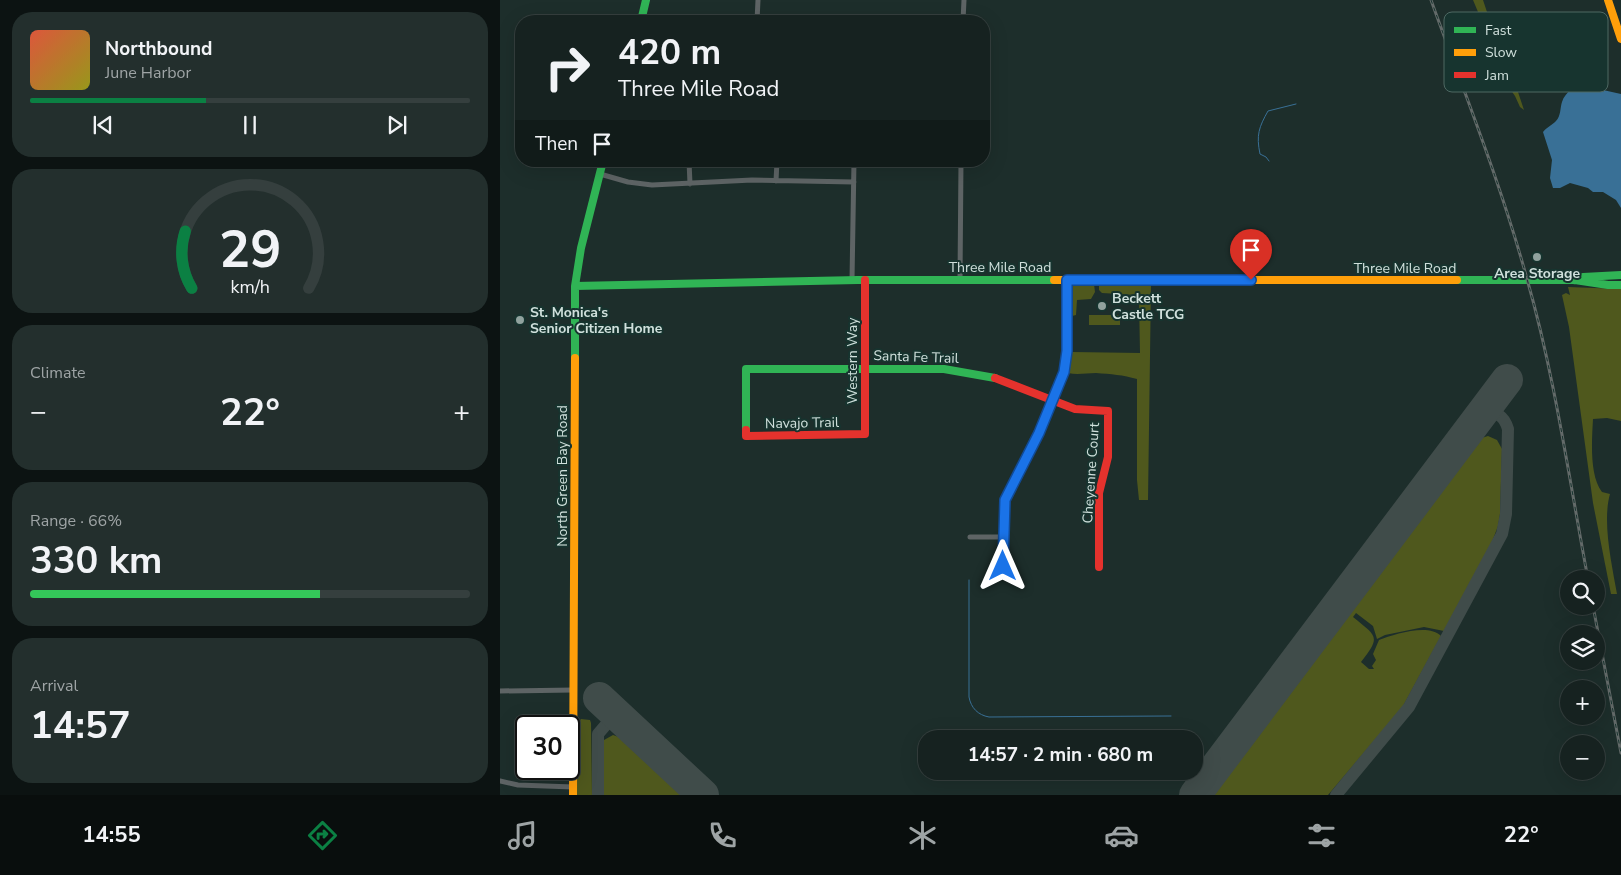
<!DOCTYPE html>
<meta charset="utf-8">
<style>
body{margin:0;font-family:"Nunito Sans",sans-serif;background:#232f2d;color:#f1f3f6;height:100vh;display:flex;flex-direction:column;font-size:19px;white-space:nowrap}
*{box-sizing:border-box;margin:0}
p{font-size:16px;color:#9ea4a5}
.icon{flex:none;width:28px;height:28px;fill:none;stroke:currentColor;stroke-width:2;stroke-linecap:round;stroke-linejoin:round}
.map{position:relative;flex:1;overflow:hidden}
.sheet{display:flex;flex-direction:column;gap:12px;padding:12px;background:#0c1312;width:500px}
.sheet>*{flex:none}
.top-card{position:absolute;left:15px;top:15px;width:475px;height:152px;border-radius:20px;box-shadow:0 5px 20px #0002,0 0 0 1px #353f3e;background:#162220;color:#f1f3f6;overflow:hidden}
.controls{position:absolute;left:1060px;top:570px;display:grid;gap:10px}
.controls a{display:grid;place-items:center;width:45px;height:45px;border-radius:50%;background:#162220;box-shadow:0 5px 20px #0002,0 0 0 1px #353f3e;font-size:25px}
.speed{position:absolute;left:15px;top:715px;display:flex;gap:10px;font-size:25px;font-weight:700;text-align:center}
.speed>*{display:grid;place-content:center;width:65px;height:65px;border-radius:50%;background:#162220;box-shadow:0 5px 20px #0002,0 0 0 1px #353f3e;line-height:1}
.speed .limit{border:2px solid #111;border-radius:8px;background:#fff;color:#111}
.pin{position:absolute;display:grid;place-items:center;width:42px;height:42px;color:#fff;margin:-51px -21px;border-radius:50% 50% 50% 0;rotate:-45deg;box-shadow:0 0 5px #0007}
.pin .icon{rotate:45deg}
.me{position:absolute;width:55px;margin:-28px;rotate:0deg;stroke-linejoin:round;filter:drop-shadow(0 0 4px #0008)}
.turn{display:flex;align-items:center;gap:18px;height:105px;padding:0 20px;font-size:22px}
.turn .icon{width:65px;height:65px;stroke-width:2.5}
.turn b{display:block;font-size:35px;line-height:42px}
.then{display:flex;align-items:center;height:48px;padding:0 20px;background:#0003;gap:10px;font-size:19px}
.big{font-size:38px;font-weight:700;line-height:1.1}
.sheet .widget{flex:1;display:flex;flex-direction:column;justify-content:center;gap:8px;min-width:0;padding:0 18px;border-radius:20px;background:#232f2d}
.sheet .dial{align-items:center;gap:0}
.dial svg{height:130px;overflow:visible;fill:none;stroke:#353f3e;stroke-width:7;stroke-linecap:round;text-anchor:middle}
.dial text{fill:#f1f3f6;stroke:none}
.song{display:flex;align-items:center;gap:15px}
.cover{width:60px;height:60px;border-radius:8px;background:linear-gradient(135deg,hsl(10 70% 55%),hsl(60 70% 35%))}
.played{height:5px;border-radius:2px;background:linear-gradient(90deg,#0b8043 40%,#353f3e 40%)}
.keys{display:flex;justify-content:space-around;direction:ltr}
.heat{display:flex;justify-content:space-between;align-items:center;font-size:28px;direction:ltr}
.charge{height:8px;border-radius:4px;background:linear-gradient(90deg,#34c759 66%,#353f3e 0)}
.trip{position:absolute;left:418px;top:730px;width:285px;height:50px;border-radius:20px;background:#162220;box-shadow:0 5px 20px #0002,0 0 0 1px #353f3e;font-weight:700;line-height:50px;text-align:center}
.menu{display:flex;height:80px;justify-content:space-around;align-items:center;background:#090e0d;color:#9ea4a5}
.menu .icon{width:35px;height:35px}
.menu .current{color:#0b8043}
.menu b{font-size:22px;color:#f1f3f6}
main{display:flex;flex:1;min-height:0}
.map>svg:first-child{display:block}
.green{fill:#4f581d}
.water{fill:#397096}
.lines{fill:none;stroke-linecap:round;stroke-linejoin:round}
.stream{stroke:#397096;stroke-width:1}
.taxiway{stroke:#404c4a;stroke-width:12}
.runway{stroke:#404c4a;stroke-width:32}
.street{stroke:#5e6465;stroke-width:5}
.fast{stroke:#30b455;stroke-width:8}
.slow{stroke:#ff9f0a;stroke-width:8}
.jam{stroke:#e5322d;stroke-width:8}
.rail-casing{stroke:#636a69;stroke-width:3}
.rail{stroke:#17342f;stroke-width:1;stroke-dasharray:4;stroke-linecap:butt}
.route-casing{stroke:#114b97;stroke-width:12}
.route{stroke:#1a73e8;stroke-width:9}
.poi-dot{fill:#91a29e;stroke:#17342f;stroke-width:2}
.labels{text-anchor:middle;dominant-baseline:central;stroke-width:4;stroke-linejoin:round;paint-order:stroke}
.street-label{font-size:14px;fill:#d0e0dc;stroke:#17342f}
.poi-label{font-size:14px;font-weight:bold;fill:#d0e0dc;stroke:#17342f;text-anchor:start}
.key{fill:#17342f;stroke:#4e6863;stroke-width:1}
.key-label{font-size:14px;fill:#d0e0dc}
</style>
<main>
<section class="sheet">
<div class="widget">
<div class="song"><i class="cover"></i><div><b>Northbound</b><p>June Harbor</p></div></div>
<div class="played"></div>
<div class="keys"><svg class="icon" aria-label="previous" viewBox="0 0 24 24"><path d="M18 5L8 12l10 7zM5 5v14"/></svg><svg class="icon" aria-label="pause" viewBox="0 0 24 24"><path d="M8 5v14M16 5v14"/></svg><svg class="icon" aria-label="next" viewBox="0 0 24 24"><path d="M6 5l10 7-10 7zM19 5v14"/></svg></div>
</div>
<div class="widget dial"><svg viewBox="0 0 100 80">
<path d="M14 69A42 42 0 1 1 86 69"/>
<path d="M14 69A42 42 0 0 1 10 34" stroke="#0b8043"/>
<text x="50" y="56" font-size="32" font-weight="700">29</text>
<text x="50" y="72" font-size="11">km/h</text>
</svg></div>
<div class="widget"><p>Climate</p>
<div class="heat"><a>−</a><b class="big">22°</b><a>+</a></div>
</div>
<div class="widget"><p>Range · 66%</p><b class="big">330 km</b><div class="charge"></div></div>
<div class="widget"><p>Arrival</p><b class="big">14:57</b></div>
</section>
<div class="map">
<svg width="1121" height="795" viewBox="0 0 1121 795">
<rect width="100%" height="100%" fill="#1d2e2b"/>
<path class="green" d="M 973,0 L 983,0 L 1000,51 L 1004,50 L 1024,110 L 1020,107 L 1015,96 L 1006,83 L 999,62 Z
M 573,284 L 594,284 L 595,292 L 591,299 L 577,300 L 576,315 L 572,316 L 570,312 L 570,287 Z
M 599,284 L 651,284 L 648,500 L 639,500 L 637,480 L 637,379 C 623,375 611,374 596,373 C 586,373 578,375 568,373 L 572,352 L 640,353 L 639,299 L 636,295 L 602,293 L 599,290 Z
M 1068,287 L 1121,289 L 1121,421 L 1107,418 L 1093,419 C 1092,439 1089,475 1102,492 L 1110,494 C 1102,522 1112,565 1117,594 L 1111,594 L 1093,503 L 1069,327 L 1062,295 L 1066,293 L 1070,295 Z
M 589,315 L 620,315 L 620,325 L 589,325 Z
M 988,436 L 997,440 L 1002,449 L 1000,514 L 998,526 L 992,542 L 944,631 L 924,627 L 885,635 L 877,639 L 873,626 L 856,613 L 853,617 C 876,636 882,636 861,662 L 869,669 L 874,669 L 872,666 L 876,660 L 873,654 L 879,640 C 894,634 929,623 941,636 L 902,708 L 828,795 L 708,795 L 975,440 Z
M 81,719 L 90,720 L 91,723 L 92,795 L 77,795 L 77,724 Z
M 113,735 L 133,742 L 189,795 L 103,795 L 102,748 L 104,740 Z"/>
<path class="water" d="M 1086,82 L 1092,82 L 1103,90 L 1121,94 L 1121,208 L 1116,200 L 1103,192 L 1093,192 L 1088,188 L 1070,183 L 1060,188 L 1053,188 L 1050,178 L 1052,160 L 1043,132 C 1047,127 1052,125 1056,121 C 1061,116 1060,108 1062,102 C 1065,92 1077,84 1086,82 Z"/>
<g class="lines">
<path class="stream" d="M 769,161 L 766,157 L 760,154 C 756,135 759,127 768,111 L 796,104
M 469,580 L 469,697 C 471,708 478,715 489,717 L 671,716"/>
<path class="taxiway" d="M 98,795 L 98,734 L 116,713
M 836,795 L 909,707 L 1002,534 L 1006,514 L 1008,429 C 1004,415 997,413 984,411"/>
<path class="runway" d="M 99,698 L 203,795
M 695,795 L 1007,380"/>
<path class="street" d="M 257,21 L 258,0
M 463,21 L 464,0
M 189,161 L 190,184
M 100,174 L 128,182 L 152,185 L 252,180 L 354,182
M 276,181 L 277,161
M 352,280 L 354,161
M 460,280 L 461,161
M 470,537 L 503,537
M 503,566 L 505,499 L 539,433 L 564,372 L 567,351 L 567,280
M 0,691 L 73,690
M 0,781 L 18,785 L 73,787"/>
<path class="fast" d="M 141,21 L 146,0
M 957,280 L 1075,280 L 1108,285 L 1121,285
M 1075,280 L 1083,277 L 1121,275
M 75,286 L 358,280 L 554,280
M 75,358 L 75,286 L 81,248 L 103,161
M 246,430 L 246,369 L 444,369 L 495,378"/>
<path class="slow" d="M 1108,0 L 1121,39
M 554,280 L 957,280
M 73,795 L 75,358"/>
<path class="jam" d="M 495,378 L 575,409 L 608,411 L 608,457 L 599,493 L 599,567
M 246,430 L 246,436 L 365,434 L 365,280"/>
<g class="rail-casing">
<path id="rail" d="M 931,0 C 964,92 1001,184 1027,279 C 1055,377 1069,479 1088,579
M 1093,606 L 1121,753"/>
</g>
<use href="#rail" class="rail"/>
</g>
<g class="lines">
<g class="route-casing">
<path id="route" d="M 503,566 L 505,500 L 539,433 L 564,372 L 567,351 L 567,280 L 751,280"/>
</g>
<use href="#route" class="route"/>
</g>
<g class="poi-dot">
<circle cx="1037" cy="257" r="5"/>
<circle cx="602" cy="306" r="5"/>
<circle cx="20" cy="320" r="5"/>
</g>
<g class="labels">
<g class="street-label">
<text x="500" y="267">Three Mile Road</text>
<text x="905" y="268">Three Mile Road</text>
<text transform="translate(416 357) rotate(2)">Santa Fe Trail</text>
<text transform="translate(352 361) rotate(-90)">Western Way</text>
<text transform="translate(302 423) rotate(-1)">Navajo Trail</text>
<text transform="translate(591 473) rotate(-86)">Cheyenne Court</text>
<text transform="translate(62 476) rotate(-90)">North Green Bay Road</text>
</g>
<g class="poi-label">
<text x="1037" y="273" text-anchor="middle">Area Storage</text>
<text x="612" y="298">Beckett<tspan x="612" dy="16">Castle TCG</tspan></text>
<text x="30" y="312">St. Monica's<tspan x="30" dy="16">Senior Citizen Home</tspan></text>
</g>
</g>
<rect x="944" y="12" width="164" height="80" rx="8" class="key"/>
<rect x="954" y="27" width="22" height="6" fill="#30b455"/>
<rect x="954" y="49" width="22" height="7" fill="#ff9f0a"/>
<rect x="954" y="72" width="22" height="6" fill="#e5322d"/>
<g class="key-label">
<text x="985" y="35">Fast</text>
<text x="985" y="57">Slow</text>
<text x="985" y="80">Jam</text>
</g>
</svg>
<div class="controls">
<a><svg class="icon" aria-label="search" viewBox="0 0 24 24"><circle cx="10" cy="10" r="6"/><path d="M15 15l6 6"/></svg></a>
<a><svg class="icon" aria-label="layers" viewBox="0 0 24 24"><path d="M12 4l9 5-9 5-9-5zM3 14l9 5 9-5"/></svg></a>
<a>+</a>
<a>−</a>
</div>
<div class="speed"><div class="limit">30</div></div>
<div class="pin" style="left:751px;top:280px;background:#d93025"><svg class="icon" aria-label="arrive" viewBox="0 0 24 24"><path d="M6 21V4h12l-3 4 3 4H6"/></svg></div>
<svg class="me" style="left:503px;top:566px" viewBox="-20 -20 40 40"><path d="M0-17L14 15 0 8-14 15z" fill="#1a73e8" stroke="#fff" stroke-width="4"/></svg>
<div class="trip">14:57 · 2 min · 680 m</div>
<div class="top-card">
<div class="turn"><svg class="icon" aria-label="right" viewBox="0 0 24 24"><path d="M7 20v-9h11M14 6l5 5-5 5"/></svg><div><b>420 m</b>Three Mile Road</div></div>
<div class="then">Then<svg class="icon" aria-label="arrive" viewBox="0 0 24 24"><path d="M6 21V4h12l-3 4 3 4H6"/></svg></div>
</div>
</div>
</main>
<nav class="menu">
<b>14:55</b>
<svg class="icon current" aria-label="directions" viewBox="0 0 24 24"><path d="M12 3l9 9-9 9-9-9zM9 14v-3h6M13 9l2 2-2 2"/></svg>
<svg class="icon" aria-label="music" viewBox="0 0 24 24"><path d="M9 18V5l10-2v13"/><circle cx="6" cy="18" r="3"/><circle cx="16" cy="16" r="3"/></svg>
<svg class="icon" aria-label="phone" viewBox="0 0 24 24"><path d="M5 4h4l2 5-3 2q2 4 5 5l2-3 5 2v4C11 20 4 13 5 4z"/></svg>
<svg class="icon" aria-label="climate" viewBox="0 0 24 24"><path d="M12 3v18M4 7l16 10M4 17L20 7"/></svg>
<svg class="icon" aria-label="car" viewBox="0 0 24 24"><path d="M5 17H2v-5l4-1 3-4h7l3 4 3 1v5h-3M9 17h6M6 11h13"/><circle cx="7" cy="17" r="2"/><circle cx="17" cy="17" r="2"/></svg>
<svg class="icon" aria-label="filters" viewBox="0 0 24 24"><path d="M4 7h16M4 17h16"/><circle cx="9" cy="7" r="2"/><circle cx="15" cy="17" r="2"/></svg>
<b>22°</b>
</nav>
